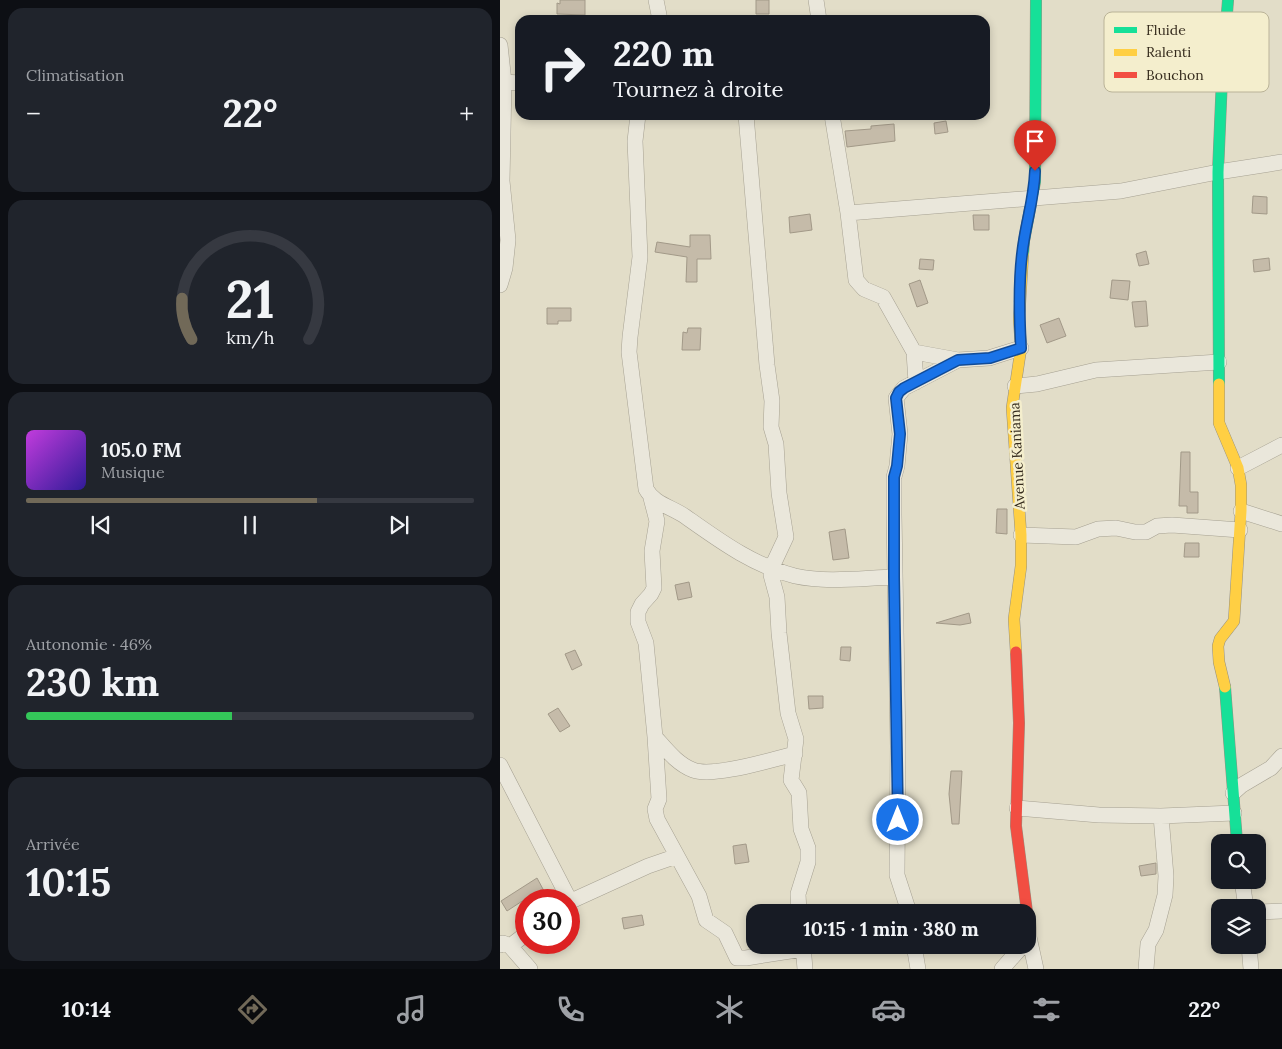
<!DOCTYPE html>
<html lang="fr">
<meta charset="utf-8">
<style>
body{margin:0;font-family:Lora,serif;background:#20242c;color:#f1f3f6;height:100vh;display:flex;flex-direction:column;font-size:19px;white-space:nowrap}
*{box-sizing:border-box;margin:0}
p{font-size:16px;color:#9ea1a6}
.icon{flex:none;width:28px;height:28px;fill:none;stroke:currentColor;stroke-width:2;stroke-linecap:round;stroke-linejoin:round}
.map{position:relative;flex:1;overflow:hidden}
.details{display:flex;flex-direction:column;gap:8px;padding:8px;background:#0d0f14;width:500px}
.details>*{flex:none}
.guide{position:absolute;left:15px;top:15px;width:475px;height:105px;border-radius:15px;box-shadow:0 2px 8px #0003;background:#171b24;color:#f1f3f6;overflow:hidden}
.controls{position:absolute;left:711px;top:834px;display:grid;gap:10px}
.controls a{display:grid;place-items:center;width:55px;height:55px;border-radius:10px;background:#171b24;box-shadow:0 2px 8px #0003;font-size:25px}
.speed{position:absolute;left:15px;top:889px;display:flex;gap:10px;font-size:25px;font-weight:700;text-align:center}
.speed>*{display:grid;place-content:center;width:65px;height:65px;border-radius:50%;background:#171b24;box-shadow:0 2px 8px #0003;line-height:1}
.speed .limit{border:8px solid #d22;background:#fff;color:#111}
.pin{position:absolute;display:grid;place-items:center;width:42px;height:42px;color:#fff;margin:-51px -21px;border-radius:50% 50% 50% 0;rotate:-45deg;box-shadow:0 0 5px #0007}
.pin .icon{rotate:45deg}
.me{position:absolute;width:55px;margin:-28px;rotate:0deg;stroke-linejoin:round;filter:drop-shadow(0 0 4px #0008)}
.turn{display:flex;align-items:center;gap:18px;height:105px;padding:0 15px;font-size:22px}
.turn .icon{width:65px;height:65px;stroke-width:2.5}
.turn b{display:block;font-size:35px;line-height:42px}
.big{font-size:38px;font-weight:800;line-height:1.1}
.details .widget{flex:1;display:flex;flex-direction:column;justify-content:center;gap:8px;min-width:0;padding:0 18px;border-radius:15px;background:#20242c}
.details .dial{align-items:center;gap:0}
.dial svg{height:130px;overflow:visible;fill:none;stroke:#363941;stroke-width:7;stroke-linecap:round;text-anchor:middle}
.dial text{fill:#f1f3f6;stroke:none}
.song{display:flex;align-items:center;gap:15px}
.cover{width:60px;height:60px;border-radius:8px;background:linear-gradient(135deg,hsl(290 70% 55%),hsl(250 70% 35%))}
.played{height:5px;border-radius:2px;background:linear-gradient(90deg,#716958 65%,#363941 65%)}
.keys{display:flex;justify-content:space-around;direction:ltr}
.heat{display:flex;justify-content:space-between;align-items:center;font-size:28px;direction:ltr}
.charge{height:8px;border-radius:4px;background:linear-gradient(90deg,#34c759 46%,#363941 0)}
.trip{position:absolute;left:246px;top:904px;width:290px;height:50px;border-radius:15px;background:#171b24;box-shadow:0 2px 8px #0003;font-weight:800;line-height:50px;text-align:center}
.menu{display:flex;height:80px;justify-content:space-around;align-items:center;background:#090b0e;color:#9ea1a6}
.menu .icon{width:35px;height:35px}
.menu .current{color:#716958}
.menu b{font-size:22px;color:#f1f3f6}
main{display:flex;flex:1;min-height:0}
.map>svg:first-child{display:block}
.building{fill:#c5bba9;stroke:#a29988}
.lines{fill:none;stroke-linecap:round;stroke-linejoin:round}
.street-casing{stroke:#a6a192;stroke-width:16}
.fast-casing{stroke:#969182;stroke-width:12}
.slow-casing{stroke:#969182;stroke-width:12}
.jam-casing{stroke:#969182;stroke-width:12}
.street{stroke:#eae7db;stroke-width:15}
.fast{stroke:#16e098;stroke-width:11}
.slow{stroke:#ffcf43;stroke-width:11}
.jam{stroke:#f24e42;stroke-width:11}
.route-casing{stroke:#114b97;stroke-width:12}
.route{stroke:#1a73e8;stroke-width:9}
.labels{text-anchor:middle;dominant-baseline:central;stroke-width:5;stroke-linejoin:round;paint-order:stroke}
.street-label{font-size:14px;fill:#342a1c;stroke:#f4eecd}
.key{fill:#f4eecd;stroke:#bab398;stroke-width:1}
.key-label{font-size:14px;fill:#342a1c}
</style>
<main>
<section class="details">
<div class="widget"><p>Climatisation</p>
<div class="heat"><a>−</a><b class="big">22°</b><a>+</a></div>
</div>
<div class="widget dial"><svg viewBox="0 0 100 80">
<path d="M14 69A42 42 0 1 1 86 69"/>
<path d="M14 69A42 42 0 0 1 8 44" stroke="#716958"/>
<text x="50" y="56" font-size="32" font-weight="700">21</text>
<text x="50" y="72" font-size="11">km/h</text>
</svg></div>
<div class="widget">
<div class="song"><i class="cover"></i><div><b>105.0 FM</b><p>Musique</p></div></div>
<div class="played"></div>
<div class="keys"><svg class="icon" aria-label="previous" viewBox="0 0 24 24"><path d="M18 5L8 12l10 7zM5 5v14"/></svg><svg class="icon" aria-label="pause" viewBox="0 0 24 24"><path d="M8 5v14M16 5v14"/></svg><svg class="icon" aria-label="next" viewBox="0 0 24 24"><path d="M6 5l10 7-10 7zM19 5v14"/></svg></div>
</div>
<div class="widget"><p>Autonomie · 46%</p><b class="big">230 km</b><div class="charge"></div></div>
<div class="widget"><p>Arrivée</p><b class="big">10:15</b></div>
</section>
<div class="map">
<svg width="782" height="969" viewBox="0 0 782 969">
<rect width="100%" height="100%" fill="#e2ddc8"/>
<path class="building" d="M 60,0 L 85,0 L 85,15 L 57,14 L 57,3 L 60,4 Z
M 256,0 L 269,0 L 269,14 L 256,14 Z
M 446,121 L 448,132 L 435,134 L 434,123 Z
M 394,124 L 395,141 L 347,147 L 345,131 L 371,129 L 371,126 Z
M 753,196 L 767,197 L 767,214 L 752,213 Z
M 310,214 L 312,230 L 290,233 L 289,217 Z
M 473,215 L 489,215 L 489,230 L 474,230 Z
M 190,235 L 210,235 L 211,259 L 197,259 L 197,282 L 186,282 L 187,257 L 155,252 L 157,242 L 190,247 Z
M 646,251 L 649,264 L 639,266 L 636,254 Z
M 769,258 L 770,270 L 754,272 L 753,260 Z
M 420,259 L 434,260 L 433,270 L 419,269 Z
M 420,280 L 428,303 L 417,307 L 409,284 Z
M 612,280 L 630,281 L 628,300 L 610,298 Z
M 646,301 L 648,326 L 635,327 L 632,302 Z
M 47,308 L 71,308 L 71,321 L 58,321 L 58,324 L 47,324 Z
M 559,318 L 566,336 L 547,343 L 540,325 Z
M 188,328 L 201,328 L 200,350 L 182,350 L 183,332 L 187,333 Z
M 681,452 L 690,452 L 690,492 L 698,492 L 698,513 L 687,513 L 687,506 L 679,506 Z
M 497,509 L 507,509 L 507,534 L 496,533 Z
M 345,529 L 349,558 L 333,560 L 329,532 Z
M 685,543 L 699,543 L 699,557 L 684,557 Z
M 189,582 L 192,597 L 178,600 L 175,585 Z
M 469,613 L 471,623 L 460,625 L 436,623 Z
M 341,647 L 351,647 L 350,661 L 340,660 Z
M 75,650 L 82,665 L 72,670 L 65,654 Z
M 308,696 L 323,696 L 323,708 L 309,709 Z
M 58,708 L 70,726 L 60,732 L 48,714 Z
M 451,771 L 462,771 L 459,824 L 452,824 L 449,794 Z
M 246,844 L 249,862 L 235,864 L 233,846 Z
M 656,863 L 656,874 L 641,876 L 639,866 Z
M 37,878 L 44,891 L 34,896 L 33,894 L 7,911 L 1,901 Z
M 142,915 L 144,925 L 124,929 L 122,918 Z"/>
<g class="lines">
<g class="street-casing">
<path id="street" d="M 156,0 L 160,20
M 316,0 L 319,20
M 0,45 L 4,82 L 2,181 L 8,240 L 5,268 L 0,285
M 4,82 L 20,83
M 138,115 L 135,141 L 140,257 L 130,337 L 129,352 L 146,489 C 154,504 172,507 186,517 C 220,541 254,566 295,576 C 327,583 362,578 394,577
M 246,115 L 267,365 L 272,401 L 271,427 L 276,444 L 279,493 L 286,537 L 271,569 L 271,575 L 277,597 L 279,633 L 288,713 L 296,739 L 291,780 L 299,793 L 301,829 L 308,848 L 308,862 L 298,894 L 299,912
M 332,115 L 348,213 L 356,280 L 364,289 L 383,297 L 414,352 L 458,360
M 348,213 L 621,191 L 718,172 L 782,162
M 414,352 L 416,382
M 515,386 L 537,384 L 596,370 L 719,362
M 738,468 L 782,445
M 151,498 L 157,521 L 152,551 L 154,588 L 151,594 L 142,604 L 138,612 L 138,622 L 146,643 L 155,737 L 159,799 L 155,809 L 157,819 L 199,896 L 206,920 L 225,933 L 237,958 L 246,958 L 303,949
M 741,511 L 782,524
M 521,535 L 576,537 L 598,529 L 616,528 L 635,532 L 646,532 L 657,526 L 672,525 L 740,530
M 155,737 C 166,749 177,764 193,770 C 213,778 273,759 295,754
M 0,765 L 70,901
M 733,793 L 742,785 L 771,768 L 782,756
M 517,808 L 599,815 L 661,816 L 734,813
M 742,880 L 746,908
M 69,902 L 148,866 L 177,856
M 409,912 L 397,875 L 398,746 L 394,515 L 394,477 L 397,466 L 400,434 L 396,398 L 404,388 L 458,360 L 489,358 L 521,348
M 758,912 L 782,911
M 528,919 L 529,937 L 536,969
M 0,945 L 3,943 L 10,946 L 30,969
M 303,945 L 305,969
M 414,945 L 418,969
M 749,945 L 751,969
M 10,946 L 26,934
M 502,969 L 523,945
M 646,969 L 648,944 L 656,930 L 665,895 L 666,876 L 661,816"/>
</g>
<g class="fast-casing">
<path id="fast" d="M 523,254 L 524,241 L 535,182 L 536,0
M 719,384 L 718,172 L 722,78 L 728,0
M 725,687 L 737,842"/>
</g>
<g class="slow-casing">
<path id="slow" d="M 719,384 L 719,423 L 738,468 L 741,485 L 741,511 L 734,621 L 720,639 L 718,646 L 719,662 L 725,687
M 516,652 L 514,619 L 521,566 L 521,535 L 512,408 L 521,348 L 519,320 L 523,254"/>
</g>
<g class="jam-casing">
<path id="jam" d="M 516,652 L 519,723 L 516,826 L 527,912"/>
</g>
<use href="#street" class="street"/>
<use href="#fast" class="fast"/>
<use href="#slow" class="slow"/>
<use href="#jam" class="jam"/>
</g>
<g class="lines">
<g class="route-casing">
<path id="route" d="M 398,820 L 394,577 L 394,477 L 397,466 L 400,434 L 396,398 L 399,392 L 404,388 L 458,360 L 490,358 L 521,348 C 519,313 518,274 524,240 C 528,215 534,197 535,171"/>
</g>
<use href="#route" class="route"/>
</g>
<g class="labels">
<g class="street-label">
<text transform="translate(517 456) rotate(-93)">Avenue Kaniama</text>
</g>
</g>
<rect x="604" y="12" width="165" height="80" rx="8" class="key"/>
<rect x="614" y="27" width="23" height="6" fill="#16e098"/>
<rect x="614" y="49" width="23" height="7" fill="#ffcf43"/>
<rect x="614" y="72" width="23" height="6" fill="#f24e42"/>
<g class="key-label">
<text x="646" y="35">Fluide</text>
<text x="646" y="57">Ralenti</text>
<text x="646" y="80">Bouchon</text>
</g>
</svg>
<div class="controls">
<a><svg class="icon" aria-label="search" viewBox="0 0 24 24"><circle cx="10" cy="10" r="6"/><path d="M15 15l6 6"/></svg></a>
<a><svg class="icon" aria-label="layers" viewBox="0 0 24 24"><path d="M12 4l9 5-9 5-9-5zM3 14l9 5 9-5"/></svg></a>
</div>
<div class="speed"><div class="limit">30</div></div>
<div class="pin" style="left:535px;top:171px;background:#d93025"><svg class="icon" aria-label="arrive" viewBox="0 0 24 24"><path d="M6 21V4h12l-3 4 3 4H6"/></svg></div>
<svg class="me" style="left:398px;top:820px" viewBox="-20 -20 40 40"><circle r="17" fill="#1a73e8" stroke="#fff" stroke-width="3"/><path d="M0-11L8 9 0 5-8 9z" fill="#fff"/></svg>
<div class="trip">10:15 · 1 min · 380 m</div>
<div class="guide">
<div class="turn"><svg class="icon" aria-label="right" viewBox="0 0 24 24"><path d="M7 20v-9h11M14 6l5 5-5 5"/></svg><div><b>220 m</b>Tournez à droite</div></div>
</div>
</div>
</main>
<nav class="menu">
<b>10:14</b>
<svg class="icon current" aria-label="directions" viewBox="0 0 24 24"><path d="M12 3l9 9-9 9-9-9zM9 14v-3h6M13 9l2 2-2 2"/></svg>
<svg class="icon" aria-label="music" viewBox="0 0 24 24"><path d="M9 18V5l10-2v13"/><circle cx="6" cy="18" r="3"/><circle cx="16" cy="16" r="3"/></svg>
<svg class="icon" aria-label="phone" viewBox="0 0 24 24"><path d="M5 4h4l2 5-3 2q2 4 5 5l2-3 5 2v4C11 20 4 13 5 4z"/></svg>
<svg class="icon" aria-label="climate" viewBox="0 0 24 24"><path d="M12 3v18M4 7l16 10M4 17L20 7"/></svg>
<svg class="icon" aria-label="car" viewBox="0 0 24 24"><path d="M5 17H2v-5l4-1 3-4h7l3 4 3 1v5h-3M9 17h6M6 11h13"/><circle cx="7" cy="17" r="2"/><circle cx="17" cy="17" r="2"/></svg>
<svg class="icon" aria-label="filters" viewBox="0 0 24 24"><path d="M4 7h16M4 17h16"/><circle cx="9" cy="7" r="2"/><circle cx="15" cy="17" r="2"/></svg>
<b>22°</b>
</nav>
